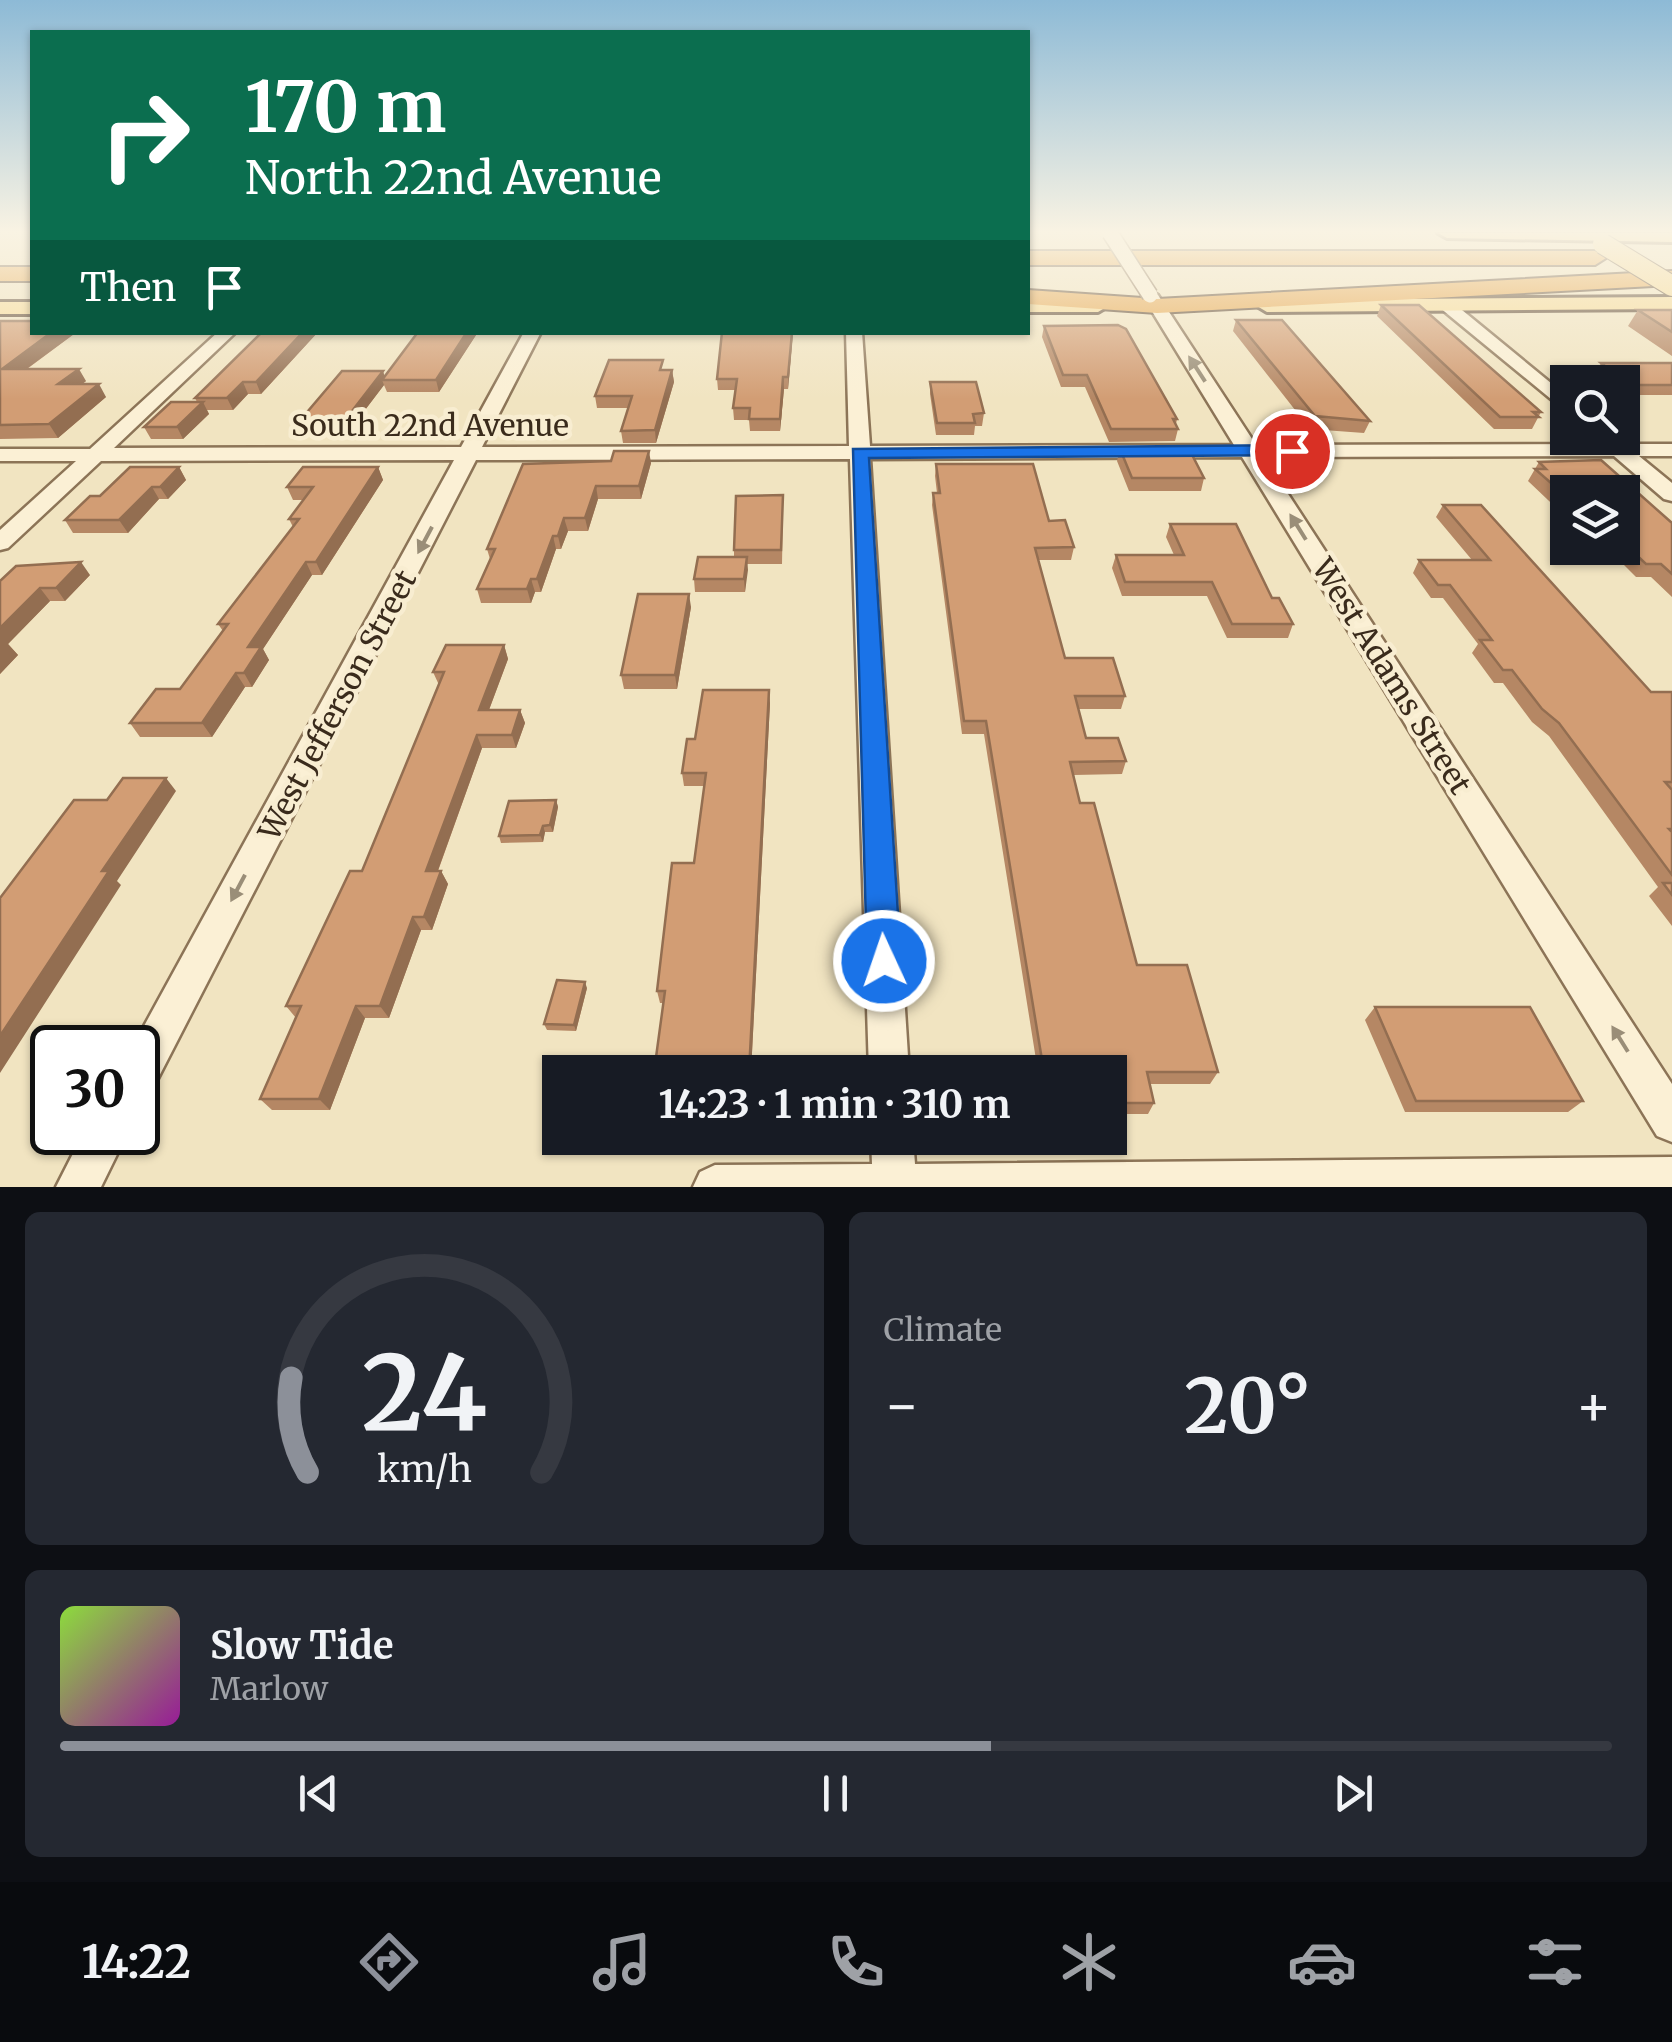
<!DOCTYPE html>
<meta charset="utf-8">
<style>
body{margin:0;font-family:Merriweather,serif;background:#242831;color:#f1f3f6;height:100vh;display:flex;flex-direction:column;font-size:38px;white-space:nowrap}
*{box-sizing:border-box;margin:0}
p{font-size:32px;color:#9ea1a6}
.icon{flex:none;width:55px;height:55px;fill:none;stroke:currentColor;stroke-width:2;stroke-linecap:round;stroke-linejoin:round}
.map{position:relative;height:1187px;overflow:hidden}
.sheet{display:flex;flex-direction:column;gap:25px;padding:25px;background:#0d0f14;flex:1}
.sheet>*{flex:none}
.banner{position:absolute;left:30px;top:30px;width:1000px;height:305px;border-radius:0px;box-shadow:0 2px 8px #0004;background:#0b6e4f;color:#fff;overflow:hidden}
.tools{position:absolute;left:1550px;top:365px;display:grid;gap:20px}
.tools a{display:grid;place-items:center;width:90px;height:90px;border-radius:0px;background:#171b24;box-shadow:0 2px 8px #0004;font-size:50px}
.speed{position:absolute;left:30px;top:1025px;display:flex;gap:20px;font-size:50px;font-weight:700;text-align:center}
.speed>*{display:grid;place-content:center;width:130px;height:130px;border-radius:50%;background:#171b24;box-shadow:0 2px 8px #0004;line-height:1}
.speed .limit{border:5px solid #111;border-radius:15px;background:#fff;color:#111}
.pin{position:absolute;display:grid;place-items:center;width:85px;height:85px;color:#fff;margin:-42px;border:5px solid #fff;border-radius:50%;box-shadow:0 2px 10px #0007}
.me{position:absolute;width:110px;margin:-55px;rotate:357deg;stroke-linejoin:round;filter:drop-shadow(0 0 8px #0008)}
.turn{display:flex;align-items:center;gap:35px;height:210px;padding:0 50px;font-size:45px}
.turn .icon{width:130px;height:130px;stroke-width:2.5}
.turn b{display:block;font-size:70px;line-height:85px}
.then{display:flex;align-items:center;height:95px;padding:0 50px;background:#0003;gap:20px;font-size:38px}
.big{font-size:75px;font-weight:700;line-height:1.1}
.sheet .card{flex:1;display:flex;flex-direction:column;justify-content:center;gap:15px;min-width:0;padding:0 35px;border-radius:15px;background:#242831}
.sheet .dial{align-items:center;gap:0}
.dial svg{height:260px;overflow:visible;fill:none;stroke:#363941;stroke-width:7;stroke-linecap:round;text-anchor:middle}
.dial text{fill:#f1f3f6;stroke:none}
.song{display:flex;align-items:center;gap:30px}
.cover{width:120px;height:120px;border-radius:15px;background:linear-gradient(135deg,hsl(90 70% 55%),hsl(300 70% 35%))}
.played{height:10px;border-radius:5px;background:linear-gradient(90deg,#8c9099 60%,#363941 60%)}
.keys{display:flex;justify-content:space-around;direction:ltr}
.heat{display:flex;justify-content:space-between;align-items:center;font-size:55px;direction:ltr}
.sheet .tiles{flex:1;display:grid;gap:25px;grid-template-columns:1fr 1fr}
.card:last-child{grid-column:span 2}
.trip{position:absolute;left:542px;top:1055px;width:585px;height:100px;border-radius:0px;background:#171b24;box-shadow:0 2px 8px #0004;font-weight:700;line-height:100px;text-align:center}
.menu{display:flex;height:160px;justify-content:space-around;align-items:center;background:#090b0e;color:#9ea1a6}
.menu .icon{width:70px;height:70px}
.menu .current{color:#8c9099}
.menu b{font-size:45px;color:#f1f3f6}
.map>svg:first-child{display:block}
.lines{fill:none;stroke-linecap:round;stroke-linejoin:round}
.minor-casing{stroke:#8c7457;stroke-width:5}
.major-casing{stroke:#59422c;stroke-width:6}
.highway-casing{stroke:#59422c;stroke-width:4}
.minor{fill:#fbf0d5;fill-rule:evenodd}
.major{fill:#f7db96;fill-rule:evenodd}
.highway{fill:#e6a54b;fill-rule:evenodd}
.minor-bridge-casing{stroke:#8c7457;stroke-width:18;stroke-linecap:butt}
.major-bridge-casing{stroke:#59422c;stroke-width:22;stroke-linecap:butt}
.minor-bridge{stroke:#fbf0d5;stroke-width:15}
.major-bridge{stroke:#f7db96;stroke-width:20}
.wall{fill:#b58764}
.shaded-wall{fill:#936e51}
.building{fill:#d29d74;stroke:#936e51;stroke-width:2.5}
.oneway{fill:#9a8e78}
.route{fill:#1a73e8;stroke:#114b97;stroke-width:2.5}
.labels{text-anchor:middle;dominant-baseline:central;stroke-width:9;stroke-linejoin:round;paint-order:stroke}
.street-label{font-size:30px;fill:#3a2b1c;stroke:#f8edd1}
</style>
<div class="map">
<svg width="1672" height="1187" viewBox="0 0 1672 1187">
<rect width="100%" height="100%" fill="#f1e4c1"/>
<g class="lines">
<g class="minor-casing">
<path id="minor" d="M 1150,290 L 1158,295 L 1256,445 L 1605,444 L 1614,440 L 1624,444 L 1672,444 L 1672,456 L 1639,456 L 1672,483 L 1672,501 L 1664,499 L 1614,456 L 1264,457 L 1672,1084 L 1672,1142 L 1657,1136 L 1242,457 L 870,459 L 909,1072 L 869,1072 L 850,459 L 476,460 L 152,1090 L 138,1096 L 138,1048 L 132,1048 L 454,460 L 101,461 L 8,548 L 0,550 L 0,530 L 76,461 L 0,461 L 0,449 L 90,449 L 218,332 L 236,332 L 114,448 L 461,447 L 524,332 L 541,332 L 482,447 L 849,446 L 846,332 L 862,332 L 870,446 L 1234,445 L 1142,295 Z
M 1439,301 L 1451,301 L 1568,397 L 1568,413 L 1439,307 Z
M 84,1132 L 128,1132 L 101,1187 L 56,1187 Z
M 871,1138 L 913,1138 L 915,1164 L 1672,1157 L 1672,1187 L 693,1187 L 700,1172 L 715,1165 L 872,1164 Z"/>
</g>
<g class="major-casing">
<path id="major" d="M 1438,233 L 1672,233 L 1672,242 L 1447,238 Z
M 1672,297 L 1672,309 L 1267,312 L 1257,306 L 1267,300 Z
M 1028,300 L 1098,300 L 1108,306 L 1098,312 L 1028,312 Z
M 0,302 L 32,302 L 32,314 L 0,314 Z"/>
</g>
<g class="highway-casing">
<path id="highway" d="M 1028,251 L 1595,251 L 1606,258 L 1595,265 L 1028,265 Z
M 0,267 L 32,267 L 32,281 L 0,281 Z
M 1672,271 L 1672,285 L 1157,313 L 1028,304 L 1028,290 L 1157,299 Z"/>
</g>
<use href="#minor" class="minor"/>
<use href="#major" class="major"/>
<use href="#highway" class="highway"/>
<g class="minor-bridge-casing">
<path id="minor-bridge" d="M 1110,233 L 1150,295"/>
</g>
<g class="major-bridge-casing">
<path id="major-bridge" d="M 1603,244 L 1672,286"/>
</g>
<use href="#minor-bridge" class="minor-bridge"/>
<use href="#major-bridge" class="major-bridge"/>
</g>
<path class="wall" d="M 1381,305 L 1541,412 L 1532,429 L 1494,429 L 1377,316 Z
M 1638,310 L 1672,310 L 1672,356 L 1628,326 Z
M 1236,320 L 1370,421 L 1364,433 L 1310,429 L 1233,331 Z
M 0,321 L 74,334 L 27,369 L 86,381 L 82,384 L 106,397 L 58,438 L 0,439 Z
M 1044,326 L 1177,419 L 1176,424 L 1178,429 L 1175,441 L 1109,442 L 1085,387 L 1061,387 L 1042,337 Z
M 262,332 L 318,332 L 261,394 L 248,394 L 233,410 L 207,410 L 209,414 L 183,439 L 151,439 L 144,427 L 197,402 L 195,398 Z
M 418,332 L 478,332 L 439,392 L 387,392 L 384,385 L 346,435 L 302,435 L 297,424 L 385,376 Z
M 793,332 L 788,389 L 784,389 L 780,431 L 750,431 L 749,420 L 734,420 L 733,408 L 736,390 L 718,390 L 717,379 Z
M 1601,363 L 1672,363 L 1672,395 L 1624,395 L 1622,394 L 1622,382 L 1608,382 L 1595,373 Z
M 664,370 L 672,370 L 674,382 L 656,443 L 623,443 L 621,431 L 628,408 L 597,408 L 595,396 Z
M 930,382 L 984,413 L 982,426 L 975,426 L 974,435 L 936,435 L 930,394 Z
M 1120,449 L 1204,478 L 1201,491 L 1129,491 L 1117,461 Z
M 1539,462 L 1672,523 L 1672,597 L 1651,577 L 1636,577 L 1620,561 L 1613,561 L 1598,548 L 1622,548 L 1568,492 L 1568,519 L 1528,481 Z
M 651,463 L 641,499 L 598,499 L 588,531 L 568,531 L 561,549 L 556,549 L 541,592 L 535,592 L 531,603 L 481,603 L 477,589 L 490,559 L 487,549 L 523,464 Z
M 936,464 L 1049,521 L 1074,547 L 1071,560 L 1038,560 L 1065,658 L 1125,696 L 1121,709 L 1078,709 L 1086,738 L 1126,761 L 1122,774 L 1074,775 L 1080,803 L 1137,965 L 1218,1072 L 1210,1084 L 1150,1084 L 1154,1103 L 1148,1114 L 1110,1114 L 1110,1072 L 1038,1072 L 984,734 L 962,734 L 932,505 L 933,493 L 937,493 L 935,476 Z
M 179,467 L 186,480 L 168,499 L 159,499 L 128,533 L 73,533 L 65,520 L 100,496 Z
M 378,467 L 383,480 L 322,575 L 312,575 L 263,649 L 269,660 L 252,687 L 245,687 L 212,737 L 140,737 L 130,723 L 180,689 L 223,631 L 218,624 L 293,527 L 289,519 L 304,500 L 293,500 L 287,487 Z
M 1443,505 L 1651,692 L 1672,692 L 1672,926 L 1649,896 L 1658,887 L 1549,736 L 1532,722 L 1503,683 L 1494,683 L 1472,653 L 1478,644 L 1443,598 L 1431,598 L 1413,573 L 1419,560 L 1472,560 L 1436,517 Z
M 783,508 L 782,564 L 747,564 L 745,592 L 695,592 L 694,579 L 734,557 L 734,550 Z
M 1170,524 L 1272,598 L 1293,624 L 1288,638 L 1227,638 L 1207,596 L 1122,596 L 1112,568 L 1116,555 L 1174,555 L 1166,537 Z
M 90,575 L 65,601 L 50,601 L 8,644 L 18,655 L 0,674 L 0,581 Z
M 691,607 L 677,689 L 624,689 L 621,675 Z
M 504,645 L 508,659 L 489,710 L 520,710 L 525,723 L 516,748 L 482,748 L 438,871 L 441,871 L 448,884 L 432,930 L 421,930 L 389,1018 L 365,1018 L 330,1110 L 272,1110 L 260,1099 L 296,1018 L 286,1006 L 362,871 L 439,685 L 433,672 Z
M 770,703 L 751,1072 L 654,1072 L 664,1003 L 660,1003 L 657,991 L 694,863 L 704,786 L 684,786 L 682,773 L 695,739 Z
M 556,800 L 558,807 L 553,832 L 545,832 L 543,842 L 501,843 L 499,836 Z
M 587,988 L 576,1031 L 547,1030 L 544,1024 Z
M 1375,1007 L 1583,1101 L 1568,1112 L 1405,1112 L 1365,1020 Z"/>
<path class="shaded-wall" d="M 52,332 L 73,332 L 74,334 L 10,381 L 2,369 Z
M 303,332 L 318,332 L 261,394 L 256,382 Z
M 467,332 L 478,332 L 439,392 L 436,380 Z
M 792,332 L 793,332 L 788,389 L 788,377 Z
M 79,369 L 86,381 L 66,397 L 58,384 Z
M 672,370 L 674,382 L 656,443 L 655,430 Z
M 383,371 L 386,380 L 382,380 L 384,385 L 346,435 L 342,424 Z
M 783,377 L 784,389 L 780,431 L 780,419 Z
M 243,382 L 248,394 L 233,410 L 227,398 Z
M 99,384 L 106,397 L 58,438 L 49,424 Z
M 203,402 L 209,414 L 183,439 L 177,427 Z
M 649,451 L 651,463 L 641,499 L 639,486 Z
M 179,467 L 186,480 L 168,499 L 160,487 Z
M 378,467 L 383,480 L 322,575 L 316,562 Z
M 596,486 L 598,499 L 588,531 L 585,518 Z
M 152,487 L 159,499 L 128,533 L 119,520 Z
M 564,518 L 568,531 L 561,549 L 558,536 Z
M 553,536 L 556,549 L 541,592 L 537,579 Z
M 747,557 L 748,570 L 745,592 L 744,579 Z
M 81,562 L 90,575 L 65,601 L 56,588 Z
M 306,562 L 312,575 L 263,649 L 269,660 L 252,687 L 244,673 L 248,647 Z
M 531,579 L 535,592 L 531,603 L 527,589 Z
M 40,588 L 50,601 L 8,644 L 18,655 L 0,674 L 0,628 Z
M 689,594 L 691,607 L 677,689 L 675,675 Z
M 504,645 L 508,659 L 484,723 L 479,710 Z
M 236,673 L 245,687 L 212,737 L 202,723 Z
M 769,690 L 770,703 L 751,1072 L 749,1072 Z
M 520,710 L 525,723 L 516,748 L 512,735 Z
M 477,735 L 482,748 L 433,884 L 426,871 Z
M 166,778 L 176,791 L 117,881 L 121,885 L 0,1073 L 0,1036 L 102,871 Z
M 556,800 L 558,807 L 553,832 L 550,825 Z
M 543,826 L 545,832 L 543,842 L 540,835 Z
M 441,871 L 448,884 L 432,930 L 424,917 Z
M 413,917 L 421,930 L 389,1018 L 380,1006 Z
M 585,982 L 587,988 L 576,1031 L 574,1025 Z
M 356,1006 L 365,1018 L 330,1110 L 319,1099 Z"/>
<path class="building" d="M 1381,305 L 1419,305 L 1541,412 L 1533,412 L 1539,417 L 1500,417 Z
M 1638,310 L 1672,310 L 1672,332 Z
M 1236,320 L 1282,320 L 1370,421 L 1315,416 Z
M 0,321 L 32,321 L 32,332 L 52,332 L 2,369 L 79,369 L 58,384 L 99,384 L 49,424 L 0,425 Z
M 1118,325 L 1126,329 L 1177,419 L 1173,419 L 1178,429 L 1111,429 L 1087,375 L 1063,375 L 1044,326 Z
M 262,332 L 303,332 L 256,382 L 243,382 L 227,398 L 195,398 Z
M 418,332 L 467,332 L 436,380 L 382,380 Z
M 722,332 L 792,332 L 788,377 L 783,377 L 780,419 L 749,419 L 750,408 L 733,408 L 737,379 L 717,379 Z
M 609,360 L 663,360 L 660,370 L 672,370 L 655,430 L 621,431 L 632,396 L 595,396 Z
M 1601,363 L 1672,363 L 1672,385 L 1630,385 Z
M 342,371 L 383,371 L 342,424 L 297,424 Z
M 930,382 L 976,382 L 984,413 L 973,414 L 975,423 L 937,423 Z
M 171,402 L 203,402 L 177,427 L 144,427 Z
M 1120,449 L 1189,449 L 1204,478 L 1132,478 Z
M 614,451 L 649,451 L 639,486 L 596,486 L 585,518 L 564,518 L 558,536 L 553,536 L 537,579 L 531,579 L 527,589 L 477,589 L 495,549 L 487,549 L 523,464 L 611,461 Z
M 1601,460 L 1672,523 L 1672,574 L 1661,564 L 1646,564 L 1629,548 L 1622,548 L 1622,492 L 1568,492 L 1568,498 L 1535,469 L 1546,469 L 1539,462 Z
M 936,464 L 1033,464 L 1049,521 L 1065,520 L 1074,547 L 1035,548 L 1065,658 L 1113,658 L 1125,696 L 1075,696 L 1086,738 L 1118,738 L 1126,761 L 1070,762 L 1080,803 L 1094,803 L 1137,965 L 1187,965 L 1218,1072 L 1147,1072 L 1154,1103 L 1110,1103 L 1110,1072 L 1044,1072 L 986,721 L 964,721 L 933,493 L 940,493 Z
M 130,467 L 179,467 L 160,487 L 152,487 L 119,520 L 65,520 L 90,496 L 100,496 Z
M 303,467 L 378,467 L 316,562 L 306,562 L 248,647 L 261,647 L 244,673 L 236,673 L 202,723 L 130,723 L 156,689 L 180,689 L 228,624 L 218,624 L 299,519 L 289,519 L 313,487 L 287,487 Z
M 783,495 L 781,550 L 734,550 L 736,496 Z
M 1443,505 L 1481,505 L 1651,692 L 1672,692 L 1672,782 L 1665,782 L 1672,790 L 1672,829 L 1669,829 L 1672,832 L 1672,875 L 1559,723 L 1542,709 L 1512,670 L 1503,670 L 1480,640 L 1492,640 L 1450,585 L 1438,585 L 1419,560 L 1490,560 Z
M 1170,524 L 1236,524 L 1272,598 L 1279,598 L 1293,624 L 1232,624 L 1212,582 L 1125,582 L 1116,555 L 1184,555 Z
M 698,557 L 747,557 L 744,579 L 694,579 Z
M 81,562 L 56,588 L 40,588 L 0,628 L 0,581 L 16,566 Z
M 638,594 L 689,594 L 675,675 L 621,675 Z
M 446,645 L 504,645 L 479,710 L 520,710 L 512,735 L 477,735 L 426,871 L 441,871 L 424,917 L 413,917 L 380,1006 L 356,1006 L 319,1099 L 260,1099 L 301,1006 L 286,1006 L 350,871 L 362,871 L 444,672 L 433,672 Z
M 703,690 L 769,690 L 749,1072 L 654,1072 L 665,991 L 657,991 L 672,863 L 694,863 L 706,773 L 682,773 L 687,739 L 695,739 Z
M 123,778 L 166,778 L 102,871 L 109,871 L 0,1036 L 0,898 L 74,800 L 107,800 Z
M 556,800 L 550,825 L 543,826 L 540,835 L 499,836 L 509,801 Z
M 1663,883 L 1672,883 L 1672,895 Z
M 557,980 L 585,982 L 574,1025 L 544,1024 Z
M 1375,1007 L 1530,1007 L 1583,1101 L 1416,1101 Z"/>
<defs><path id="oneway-solid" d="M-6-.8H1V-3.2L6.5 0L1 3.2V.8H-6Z" transform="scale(2.5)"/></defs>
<g class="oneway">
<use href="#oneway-solid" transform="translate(1197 369) rotate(-123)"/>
<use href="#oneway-solid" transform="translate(1298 527) rotate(-122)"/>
<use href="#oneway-solid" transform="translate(425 540) rotate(118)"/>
<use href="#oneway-solid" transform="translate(238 888) rotate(118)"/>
<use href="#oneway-solid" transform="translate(1620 1039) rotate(-122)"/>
</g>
<linearGradient id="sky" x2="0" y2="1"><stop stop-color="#8dbad6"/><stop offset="0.58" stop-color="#f9f3e3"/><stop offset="1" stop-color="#f9f3e3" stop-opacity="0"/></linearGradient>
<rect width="1672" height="399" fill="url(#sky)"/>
<path class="route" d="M 1292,445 L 1299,447 L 1299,455 L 869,458 L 901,961 L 896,972 L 884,977 L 872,972 L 867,961 L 853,449 Z"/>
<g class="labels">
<g class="street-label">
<text x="430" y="425">South 22nd Avenue</text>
<text transform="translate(1392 676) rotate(58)">West Adams Street</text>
<text transform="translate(337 705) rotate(-62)">West Jefferson Street</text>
</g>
</g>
</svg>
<div class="tools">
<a><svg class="icon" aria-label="search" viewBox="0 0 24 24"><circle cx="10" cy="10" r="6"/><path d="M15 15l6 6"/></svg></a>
<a><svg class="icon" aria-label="layers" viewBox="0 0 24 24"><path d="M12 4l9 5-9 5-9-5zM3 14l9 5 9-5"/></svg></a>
</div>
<div class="speed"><div class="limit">30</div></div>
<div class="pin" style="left:1292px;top:451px;background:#d93025"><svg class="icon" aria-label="arrive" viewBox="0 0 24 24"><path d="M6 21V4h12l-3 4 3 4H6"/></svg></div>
<svg class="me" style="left:884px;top:961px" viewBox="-20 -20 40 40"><circle r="17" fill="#1a73e8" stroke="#fff" stroke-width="3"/><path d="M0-11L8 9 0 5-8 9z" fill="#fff"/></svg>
<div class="trip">14:23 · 1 min · 310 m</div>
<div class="banner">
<div class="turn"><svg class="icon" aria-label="right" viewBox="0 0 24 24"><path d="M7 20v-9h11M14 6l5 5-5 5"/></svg><div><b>170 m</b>North 22nd Avenue</div></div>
<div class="then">Then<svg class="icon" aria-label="arrive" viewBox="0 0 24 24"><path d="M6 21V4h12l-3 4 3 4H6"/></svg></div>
</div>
</div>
<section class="sheet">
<div class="tiles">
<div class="card dial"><svg viewBox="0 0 100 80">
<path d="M14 69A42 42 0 1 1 86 69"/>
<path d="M14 69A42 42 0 0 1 9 40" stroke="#8c9099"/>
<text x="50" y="56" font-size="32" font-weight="700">24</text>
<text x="50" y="72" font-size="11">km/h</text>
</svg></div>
<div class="card"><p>Climate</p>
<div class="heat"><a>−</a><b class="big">20°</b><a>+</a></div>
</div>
<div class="card">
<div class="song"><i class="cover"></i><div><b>Slow Tide</b><p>Marlow</p></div></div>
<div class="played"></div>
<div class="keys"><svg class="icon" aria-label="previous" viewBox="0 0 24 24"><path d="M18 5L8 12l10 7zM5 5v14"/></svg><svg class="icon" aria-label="pause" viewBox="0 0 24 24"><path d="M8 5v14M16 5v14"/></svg><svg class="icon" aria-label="next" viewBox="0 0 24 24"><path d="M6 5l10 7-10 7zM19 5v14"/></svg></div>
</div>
</div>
</section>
<nav class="menu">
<b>14:22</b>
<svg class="icon current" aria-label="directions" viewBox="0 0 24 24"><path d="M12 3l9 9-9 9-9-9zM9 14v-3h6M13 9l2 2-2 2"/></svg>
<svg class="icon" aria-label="music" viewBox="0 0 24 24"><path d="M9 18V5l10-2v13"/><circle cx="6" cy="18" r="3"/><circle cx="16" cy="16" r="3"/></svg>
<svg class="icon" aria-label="phone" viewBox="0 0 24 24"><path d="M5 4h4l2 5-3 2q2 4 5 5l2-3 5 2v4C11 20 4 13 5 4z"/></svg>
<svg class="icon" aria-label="climate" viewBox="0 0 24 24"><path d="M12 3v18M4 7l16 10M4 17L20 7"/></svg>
<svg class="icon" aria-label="car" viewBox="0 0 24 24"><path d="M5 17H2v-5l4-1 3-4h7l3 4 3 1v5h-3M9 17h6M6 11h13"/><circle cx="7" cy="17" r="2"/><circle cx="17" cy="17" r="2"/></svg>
<svg class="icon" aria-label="filters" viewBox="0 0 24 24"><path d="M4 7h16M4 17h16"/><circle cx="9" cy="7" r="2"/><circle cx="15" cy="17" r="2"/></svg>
</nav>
